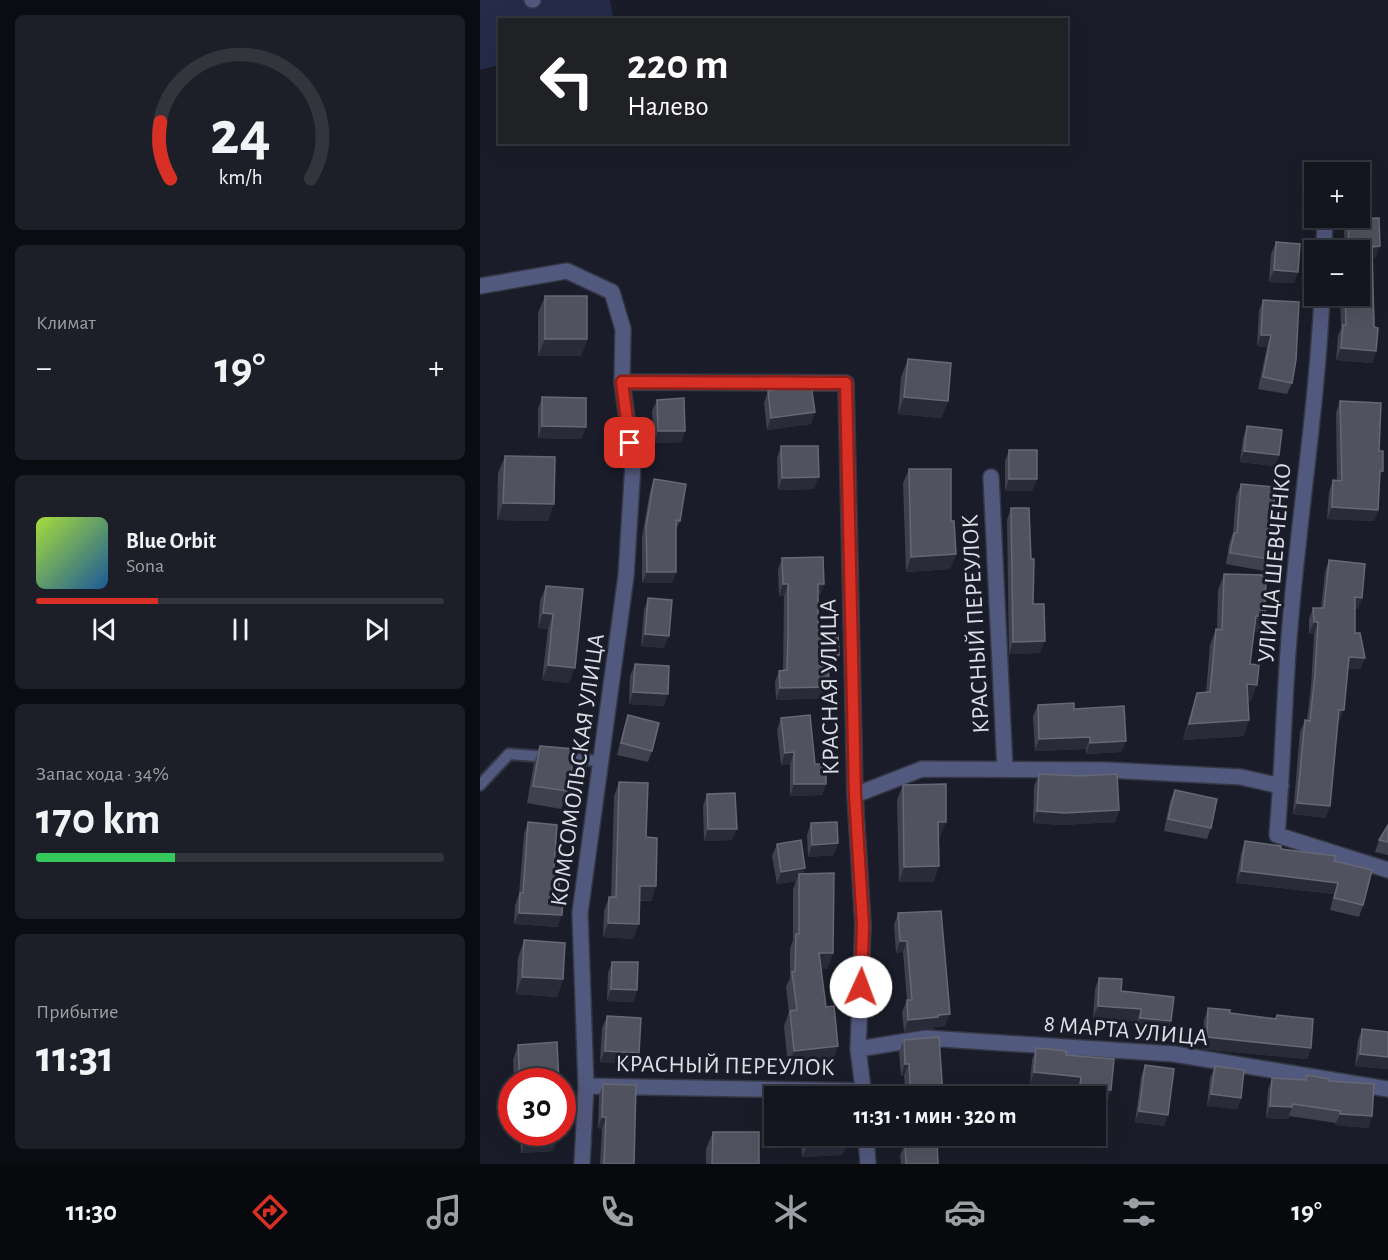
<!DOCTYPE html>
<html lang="ru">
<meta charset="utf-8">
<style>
body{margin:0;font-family:"Alegreya Sans",sans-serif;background:#1d1f28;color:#f1f3f6;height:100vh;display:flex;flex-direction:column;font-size:22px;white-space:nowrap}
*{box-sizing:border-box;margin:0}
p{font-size:20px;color:#9d9fa4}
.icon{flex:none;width:33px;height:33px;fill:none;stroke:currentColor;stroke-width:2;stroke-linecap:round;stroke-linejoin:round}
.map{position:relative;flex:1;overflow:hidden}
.side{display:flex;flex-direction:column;gap:15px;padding:15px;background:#0b0c11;width:480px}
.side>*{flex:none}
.guide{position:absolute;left:18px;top:18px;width:570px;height:126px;border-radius:0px;box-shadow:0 6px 24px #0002,0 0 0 2px #33353d;background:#202124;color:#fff;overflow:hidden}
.fabs{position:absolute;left:824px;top:162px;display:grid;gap:12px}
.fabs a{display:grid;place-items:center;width:66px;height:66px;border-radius:0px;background:#14161f;box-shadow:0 6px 24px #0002,0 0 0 2px #33353d;font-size:30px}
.speed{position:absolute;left:18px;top:1068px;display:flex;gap:12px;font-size:30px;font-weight:700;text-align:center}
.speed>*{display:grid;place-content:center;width:78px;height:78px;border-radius:50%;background:#14161f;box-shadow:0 6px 24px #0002,0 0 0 2px #33353d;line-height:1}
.speed .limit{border:9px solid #d22;background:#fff;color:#111}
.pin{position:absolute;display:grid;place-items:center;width:51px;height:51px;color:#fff;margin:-26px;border-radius:12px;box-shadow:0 3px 9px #0006}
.me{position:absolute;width:66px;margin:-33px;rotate:2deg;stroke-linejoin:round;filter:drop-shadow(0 0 4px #0008)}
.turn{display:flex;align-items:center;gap:21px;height:126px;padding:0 30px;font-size:27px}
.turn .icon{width:78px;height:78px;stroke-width:2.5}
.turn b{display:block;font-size:42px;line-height:51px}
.big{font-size:45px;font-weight:700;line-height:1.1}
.side .card{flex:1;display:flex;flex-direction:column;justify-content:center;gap:9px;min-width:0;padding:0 21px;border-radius:9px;background:#1d1f28}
.side .dial{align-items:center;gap:0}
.dial svg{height:156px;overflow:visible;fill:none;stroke:#33353d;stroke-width:7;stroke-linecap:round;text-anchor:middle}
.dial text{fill:#f1f3f6;stroke:none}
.song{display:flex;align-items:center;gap:18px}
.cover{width:72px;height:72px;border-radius:9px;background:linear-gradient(135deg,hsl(80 70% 55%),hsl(210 70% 35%))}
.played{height:6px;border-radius:3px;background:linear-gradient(90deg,#d93025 30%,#33353d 30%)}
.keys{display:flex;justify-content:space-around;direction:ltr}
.heat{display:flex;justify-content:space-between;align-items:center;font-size:33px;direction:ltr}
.charge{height:9px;border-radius:4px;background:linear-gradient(90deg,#34c759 34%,#33353d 0)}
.trip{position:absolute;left:284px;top:1086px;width:342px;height:60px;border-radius:0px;background:#14161f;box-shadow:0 6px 24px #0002,0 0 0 2px #33353d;font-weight:700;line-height:60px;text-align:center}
.dock{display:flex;height:96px;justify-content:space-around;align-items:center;background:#08090c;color:#9d9fa4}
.dock .icon{width:42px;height:42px}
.dock .selected{color:#d93025}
.dock b{font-size:27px;color:#f1f3f6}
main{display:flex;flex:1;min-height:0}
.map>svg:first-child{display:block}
.green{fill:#262b4a}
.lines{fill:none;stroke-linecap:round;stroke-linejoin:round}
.lane-casing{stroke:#353844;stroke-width:14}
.street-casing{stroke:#353844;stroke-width:18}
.lane{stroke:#52597e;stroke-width:10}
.street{stroke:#52597e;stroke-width:15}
.wall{fill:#3f414e}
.shaded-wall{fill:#292b39}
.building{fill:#50525f;stroke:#666874;stroke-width:1.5}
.route-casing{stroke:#8d1f18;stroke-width:15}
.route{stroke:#d93025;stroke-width:10}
.labels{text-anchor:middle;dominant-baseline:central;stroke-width:6;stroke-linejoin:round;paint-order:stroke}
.street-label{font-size:24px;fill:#dddfe7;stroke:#1a1d29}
</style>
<main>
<section class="side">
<div class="card dial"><svg viewBox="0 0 100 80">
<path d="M14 69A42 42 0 1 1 86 69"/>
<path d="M14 69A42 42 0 0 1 9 40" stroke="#d93025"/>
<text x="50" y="56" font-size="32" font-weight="700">24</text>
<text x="50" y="72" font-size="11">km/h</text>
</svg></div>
<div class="card"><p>Климат</p>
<div class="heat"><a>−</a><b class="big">19°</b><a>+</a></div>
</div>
<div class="card">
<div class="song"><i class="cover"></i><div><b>Blue Orbit</b><p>Sona</p></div></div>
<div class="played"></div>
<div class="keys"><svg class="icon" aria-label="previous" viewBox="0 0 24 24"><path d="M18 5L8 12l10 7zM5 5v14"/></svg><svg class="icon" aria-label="pause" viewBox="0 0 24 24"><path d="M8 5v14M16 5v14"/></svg><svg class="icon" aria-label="next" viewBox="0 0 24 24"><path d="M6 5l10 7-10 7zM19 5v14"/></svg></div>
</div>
<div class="card"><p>Запас хода · 34%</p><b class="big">170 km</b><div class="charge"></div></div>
<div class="card"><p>Прибытие</p><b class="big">11:31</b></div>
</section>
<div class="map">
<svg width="908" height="1164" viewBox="0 0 908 1164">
<rect width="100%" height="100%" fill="#1a1d29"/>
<path class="green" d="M 0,0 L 130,0 L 133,19 L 20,20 L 19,65 L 0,70 Z"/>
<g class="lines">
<g class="lane-casing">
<path id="lane" d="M 0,785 L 29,754 L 121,761"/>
</g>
<g class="street-casing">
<path id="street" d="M 52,0 L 53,0
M 844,250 L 845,218
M 0,286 L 87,271 L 132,292 L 143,329 L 142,382 L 153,464 L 146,576 L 100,913 L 106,1086 L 102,1164
M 842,296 C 837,406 819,516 810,626 C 804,696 803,765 797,835 L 908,870
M 142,382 L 366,383 L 375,795 L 383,925 L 378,1049 L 384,1096
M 511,477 L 525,769
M 375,795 L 442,769 L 627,770 L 761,777 L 801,786
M 378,1049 L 446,1038 L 694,1054 L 908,1089
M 106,1086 L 384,1091
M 386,1136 L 388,1164"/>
</g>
<use href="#lane" class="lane"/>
<use href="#street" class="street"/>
</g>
<path class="wall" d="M 868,219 L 900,246 L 895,258 L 892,258 L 896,351 L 892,363 L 856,360 L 858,336 L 861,328 L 860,296 L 879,296 L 879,250 L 865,250 L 864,231 Z
M 796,242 L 818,272 L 814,283 L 789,282 L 791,254 Z
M 65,296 L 107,339 L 101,356 L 58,356 L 58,313 Z
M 783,300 L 812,383 L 807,394 L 778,389 L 787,347 L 777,346 L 779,311 Z
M 428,359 L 468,401 L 461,418 L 418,414 L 421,377 Z
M 288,391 L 335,412 L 331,424 L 287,430 L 284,403 Z
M 62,397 L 102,439 L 58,438 L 58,409 Z
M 177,400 L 205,431 L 201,442 L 174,443 L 172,411 Z
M 860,401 L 899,451 L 900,481 L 898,510 L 894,521 L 847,519 L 849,492 L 853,480 L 857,480 L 856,413 Z
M 767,426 L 799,455 L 795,466 L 760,462 L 763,438 Z
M 301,446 L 334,489 L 298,490 L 297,458 Z
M 529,450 L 557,479 L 552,491 L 525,491 L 525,461 Z
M 25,456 L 68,521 L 17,520 L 18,473 Z
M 429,469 L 471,521 L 476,554 L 470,569 L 426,572 L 423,483 Z
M 174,479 L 200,521 L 196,530 L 196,572 L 192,583 L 162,583 L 162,537 L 170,491 Z
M 761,484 L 789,559 L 784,571 L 746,564 L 749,544 L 753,533 L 756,496 Z
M 531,508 L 553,604 L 560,653 L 529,654 L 527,520 Z
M 302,558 L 344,584 L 340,595 L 338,595 L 338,634 L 359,655 L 355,667 L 349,667 L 345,698 L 296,700 L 295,682 L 299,671 L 303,671 L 304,596 L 299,596 L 298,570 Z
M 849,560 L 882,598 L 878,609 L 875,609 L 875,633 L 881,669 L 867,668 L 859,722 L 858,722 L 850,806 L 845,818 L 813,814 L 820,732 L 825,720 L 827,720 L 831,686 L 834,634 L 829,634 L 829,619 L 833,608 L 841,608 L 845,572 Z
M 744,574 L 779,632 L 774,632 L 770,664 L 771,701 L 768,700 L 764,736 L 703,740 L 712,709 L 717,693 L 726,693 L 730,645 L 736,629 L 737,629 L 738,590 Z
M 66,586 L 89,683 L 62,680 L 68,629 L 58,628 L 60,601 Z
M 168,598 L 184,648 L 161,646 L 164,610 Z
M 155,664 L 184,706 L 149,704 L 150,676 Z
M 558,705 L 594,709 L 646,741 L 641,752 L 606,754 L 606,749 L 555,751 L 553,716 Z
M 148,715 L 172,751 L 168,762 L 137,755 L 144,727 Z
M 301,718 L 335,764 L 346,784 L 342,795 L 310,796 L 310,764 L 301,765 L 297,730 Z
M 60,746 L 88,791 L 81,809 L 47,803 L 54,763 Z
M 559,774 L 639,810 L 635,822 L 581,825 L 553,823 L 554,786 Z
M 139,782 L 166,837 L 176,886 L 171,901 L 160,901 L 153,939 L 123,937 L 124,911 L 129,897 L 131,897 L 134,796 Z
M 423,785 L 460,838 L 458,838 L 459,866 L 453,882 L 419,882 L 417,800 Z
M 695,790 L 731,828 L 727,839 L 684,831 L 690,801 Z
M 227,794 L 252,840 L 224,841 L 223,806 Z
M 48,822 L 74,868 L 79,895 L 78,927 L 34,924 L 35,905 L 39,894 L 44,834 Z
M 331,823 L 354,855 L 328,857 L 327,835 Z
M 908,825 L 908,855 L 895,852 L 899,840 Z
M 765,841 L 855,861 L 883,905 L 879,917 L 850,910 L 854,894 L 756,883 L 761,853 Z
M 297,844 L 323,874 L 353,953 L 347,969 L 341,969 L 353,1062 L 308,1066 L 304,1026 L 309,1012 L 306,987 L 310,978 L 310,949 L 313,940 L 313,889 L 316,881 L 297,884 L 292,856 Z
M 418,913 L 465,1026 L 454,1027 L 454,1029 L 424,1032 L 422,1012 L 427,1000 L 423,952 L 416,953 L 414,925 Z
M 44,940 L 83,979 L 77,997 L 36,994 L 38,958 Z
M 132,962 L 157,990 L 153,1002 L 127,1001 L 128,973 Z
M 619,978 L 641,991 L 687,1033 L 656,1030 L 657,1021 L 613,1018 L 615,989 Z
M 728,1008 L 750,1013 L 795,1018 L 797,1015 L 831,1048 L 827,1059 L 722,1049 L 724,1020 Z
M 127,1016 L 159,1053 L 155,1065 L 120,1062 L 122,1028 Z
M 882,1029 L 908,1032 L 908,1069 L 875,1066 L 878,1040 Z
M 424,1040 L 463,1096 L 426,1096 L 424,1076 L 421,1076 L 419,1052 Z
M 38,1045 L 79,1082 L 34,1082 L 33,1060 Z
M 556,1048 L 586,1055 L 631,1090 L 627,1101 L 615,1100 L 615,1096 L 596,1096 L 597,1088 L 550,1084 L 552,1060 Z
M 665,1065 L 684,1126 L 655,1122 L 661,1077 Z
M 735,1066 L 761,1098 L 757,1109 L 727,1106 L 730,1078 Z
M 827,1075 L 849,1081 L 892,1116 L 888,1128 L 855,1125 L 856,1123 L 809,1116 L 808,1119 L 786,1118 L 788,1090 L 792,1078 L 825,1080 Z
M 123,1084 L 154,1164 L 120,1164 L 122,1129 L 118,1128 L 119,1096 Z
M 40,1132 L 78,1132 L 78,1136 L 73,1151 L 41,1153 Z
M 233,1132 L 279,1164 L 226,1164 L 226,1149 Z
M 321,1136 L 366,1136 L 367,1144 L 362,1155 L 322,1157 Z
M 440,1136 L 479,1136 L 476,1146 L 457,1146 L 458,1164 L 421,1164 L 420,1155 L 425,1144 L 440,1143 Z"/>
<path class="shaded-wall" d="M 900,246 L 895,258 L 888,258 L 892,247 Z
M 794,270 L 818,272 L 814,283 L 789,282 Z
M 781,335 L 791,335 L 787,347 L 777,346 Z
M 65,339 L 107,339 L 101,356 L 58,356 Z
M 861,348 L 896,351 L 892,363 L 856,360 Z
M 424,397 L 468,401 L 461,418 L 418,414 Z
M 335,412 L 331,424 L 287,430 L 291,418 Z
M 62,426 L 106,427 L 102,439 L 58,438 Z
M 178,431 L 205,431 L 201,442 L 174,443 Z
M 764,451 L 799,455 L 795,466 L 760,462 Z
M 339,477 L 334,489 L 298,490 L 302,478 Z
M 529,479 L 557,479 L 552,491 L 525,491 Z
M 23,503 L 74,504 L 68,521 L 17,520 Z
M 852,507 L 898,510 L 894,521 L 847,519 Z
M 476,554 L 470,569 L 426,572 L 431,557 Z
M 167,572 L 196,572 L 192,583 L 162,583 Z
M 303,584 L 308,584 L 304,596 L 299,596 Z
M 338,584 L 344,584 L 340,595 L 334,595 Z
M 875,597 L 882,598 L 878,609 L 870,609 Z
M 63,613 L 73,614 L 68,629 L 58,628 Z
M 776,616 L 785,616 L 779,632 L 770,632 Z
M 834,622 L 838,622 L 834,634 L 829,634 Z
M 165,634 L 189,636 L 184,648 L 161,646 Z
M 565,641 L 560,653 L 529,654 L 533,642 Z
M 359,655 L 355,667 L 344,667 L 348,656 Z
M 869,657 L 885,658 L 881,669 L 864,668 Z
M 68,665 L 95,668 L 89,683 L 62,680 Z
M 767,684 L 777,685 L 771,701 L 761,700 Z
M 349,687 L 345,698 L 296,700 L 300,688 Z
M 153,692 L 188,694 L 184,706 L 149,704 Z
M 859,710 L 864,710 L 859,722 L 854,722 Z
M 769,720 L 764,736 L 703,740 L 709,724 Z
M 610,737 L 606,749 L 555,751 L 559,739 Z
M 646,741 L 641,752 L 606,754 L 610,743 Z
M 314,752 L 310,764 L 301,765 L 305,753 Z
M 314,784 L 346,784 L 342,795 L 310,796 Z
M 817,803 L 850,806 L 845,818 L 813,814 Z
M 639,810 L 635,822 L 581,825 L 553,823 L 557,811 Z
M 458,822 L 466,822 L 460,838 L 453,838 Z
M 228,829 L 257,829 L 252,840 L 224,841 Z
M 358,843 L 354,855 L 328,857 L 332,845 Z
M 459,866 L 453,882 L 419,882 L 424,867 Z
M 325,868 L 321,880 L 319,874 L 316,881 L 297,884 L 301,872 Z
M 761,871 L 858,883 L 854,894 L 756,883 Z
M 160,886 L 176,886 L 171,901 L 155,900 Z
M 39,913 L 82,915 L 78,927 L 34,924 Z
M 128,923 L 159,924 L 153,939 L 123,937 Z
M 420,941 L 427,941 L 423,952 L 416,953 Z
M 339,953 L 353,953 L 347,969 L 333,969 Z
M 42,977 L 83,979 L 77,997 L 36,994 Z
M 131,989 L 157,990 L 153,1002 L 127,1001 Z
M 618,1006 L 661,1009 L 657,1021 L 613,1018 Z
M 470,1014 L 465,1026 L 454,1027 L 454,1029 L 424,1032 L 428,1020 Z
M 660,1018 L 691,1021 L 687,1033 L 656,1030 Z
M 727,1037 L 831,1048 L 827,1059 L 722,1049 Z
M 358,1046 L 353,1062 L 308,1066 L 314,1051 Z
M 125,1051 L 159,1053 L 155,1065 L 120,1062 Z
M 880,1054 L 908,1057 L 908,1069 L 875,1066 Z
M 425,1064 L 429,1064 L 424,1076 L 421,1076 Z
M 554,1072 L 601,1077 L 597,1088 L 550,1084 Z
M 600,1087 L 631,1090 L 627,1101 L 615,1100 L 615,1096 L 597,1096 Z
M 731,1094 L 761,1098 L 757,1109 L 727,1106 Z
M 790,1106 L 812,1107 L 808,1119 L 786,1118 Z
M 659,1111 L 688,1115 L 684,1126 L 655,1122 Z
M 860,1114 L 892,1116 L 888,1128 L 855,1125 Z
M 122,1117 L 126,1117 L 122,1129 L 118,1128 Z
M 78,1136 L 73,1151 L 41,1153 L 47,1138 Z
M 444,1136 L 479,1136 L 476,1146 L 440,1146 Z
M 367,1144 L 362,1155 L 322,1157 L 327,1146 Z"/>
<path class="building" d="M 899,218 L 900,246 L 892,247 L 894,327 L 898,328 L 896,351 L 861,348 L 863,325 L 866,325 L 865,296 L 879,296 L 879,250 L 869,250 L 868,219 Z
M 796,242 L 820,244 L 818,272 L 794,270 Z
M 65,296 L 107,296 L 107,339 L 65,339 Z
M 783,300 L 819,302 L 816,360 L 812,383 L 783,377 L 791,335 L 781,335 Z
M 428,359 L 471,363 L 468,401 L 424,397 Z
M 331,385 L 335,412 L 291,418 L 288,391 Z
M 62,397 L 106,398 L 106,427 L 62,426 Z
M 204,398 L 205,431 L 178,431 L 177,400 Z
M 860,401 L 901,403 L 899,451 L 903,451 L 903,471 L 900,471 L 898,510 L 852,507 L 853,480 L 862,481 Z
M 767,426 L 802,430 L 799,455 L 764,451 Z
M 301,446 L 338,446 L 339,477 L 302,478 Z
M 529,450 L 557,450 L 557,479 L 529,479 Z
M 25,456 L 75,457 L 74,504 L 23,503 Z
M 429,469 L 471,469 L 471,521 L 474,521 L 476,554 L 431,557 Z
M 174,479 L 206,484 L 200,521 L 196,520 L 196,572 L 167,572 L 166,526 Z
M 761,484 L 795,487 L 792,539 L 789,559 L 750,553 L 754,533 L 757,533 Z
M 531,508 L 549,508 L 551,559 L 554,559 L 553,604 L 564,604 L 565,641 L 533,642 Z
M 343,557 L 344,584 L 338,584 L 338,634 L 358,633 L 359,655 L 348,656 L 349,687 L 300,688 L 299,671 L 307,670 L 308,633 L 308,584 L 303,584 L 302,558 Z
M 849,560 L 885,564 L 882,598 L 875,597 L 875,633 L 880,633 L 885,658 L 869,657 L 864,710 L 859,710 L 850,806 L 817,803 L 825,720 L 830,721 L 835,674 L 838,622 L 834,622 L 833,608 L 844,608 Z
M 744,574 L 786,575 L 785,616 L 776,616 L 770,664 L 779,665 L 777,685 L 767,684 L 769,720 L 709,724 L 717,693 L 730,692 L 736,629 L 742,630 Z
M 66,586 L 103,589 L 95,668 L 68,665 L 73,614 L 63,613 Z
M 168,598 L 192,600 L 189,636 L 165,634 Z
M 155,664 L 189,666 L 188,694 L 153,692 Z
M 594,703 L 594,709 L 644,706 L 646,741 L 610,743 L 610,737 L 559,739 L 558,705 Z
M 148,715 L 179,723 L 172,751 L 141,743 Z
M 330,715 L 335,764 L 346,764 L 346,784 L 314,784 L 314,752 L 305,753 L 301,718 Z
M 60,746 L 95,749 L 88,791 L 53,786 Z
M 559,774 L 600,776 L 637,774 L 639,810 L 585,813 L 557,811 Z
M 139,782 L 168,783 L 166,837 L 177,838 L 176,886 L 160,886 L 159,924 L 128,923 L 129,897 L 136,897 Z
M 466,784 L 466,822 L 458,822 L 459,866 L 424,867 L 423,785 Z
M 695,790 L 737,799 L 731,828 L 688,819 Z
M 255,793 L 257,829 L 228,829 L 227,794 Z
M 48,822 L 77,825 L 74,868 L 80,868 L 79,895 L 83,896 L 82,915 L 39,913 L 40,893 L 43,893 Z
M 357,822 L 358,843 L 332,845 L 331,823 Z
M 908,825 L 908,842 L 899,840 Z
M 321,840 L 325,868 L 301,872 L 297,844 Z
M 765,841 L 801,846 L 801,849 L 856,856 L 854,861 L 892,870 L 883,905 L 854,898 L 858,883 L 761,871 Z
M 354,873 L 353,953 L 339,953 L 346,1007 L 354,1006 L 358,1046 L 314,1051 L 310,1011 L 317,1010 L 312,972 L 315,971 L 316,934 L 319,934 L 319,874 Z
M 461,911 L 470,1014 L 458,1015 L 458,1017 L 428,1020 L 427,1000 L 432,1000 L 427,941 L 420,941 L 418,913 Z
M 44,940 L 85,943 L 83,979 L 42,977 Z
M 132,962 L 158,962 L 157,990 L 131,989 Z
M 619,978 L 642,979 L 641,991 L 694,997 L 691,1021 L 660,1018 L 661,1009 L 618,1006 Z
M 728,1008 L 750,1010 L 750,1013 L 796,1019 L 797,1015 L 833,1019 L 831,1048 L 727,1037 Z
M 127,1016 L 161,1018 L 159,1053 L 125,1051 Z
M 882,1029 L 908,1032 L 908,1057 L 880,1054 Z
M 459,1037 L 463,1096 L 431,1096 L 429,1064 L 425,1064 L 424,1040 Z
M 77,1042 L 79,1082 L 40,1082 L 38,1045 Z
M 556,1048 L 586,1051 L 586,1055 L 634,1059 L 631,1090 L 600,1087 L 601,1077 L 554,1072 Z
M 665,1065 L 694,1069 L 688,1115 L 659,1111 Z
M 735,1066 L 764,1070 L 761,1098 L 731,1094 Z
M 827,1075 L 849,1079 L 849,1081 L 894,1084 L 892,1116 L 860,1114 L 860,1111 L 813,1104 L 812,1107 L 790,1106 L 792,1078 L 826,1080 Z
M 123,1084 L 156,1085 L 154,1164 L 124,1164 L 126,1117 L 122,1117 Z
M 46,1132 L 78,1132 L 78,1136 L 47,1138 Z
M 233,1132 L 279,1132 L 279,1164 L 232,1164 Z
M 326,1136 L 366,1136 L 367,1144 L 327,1146 Z
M 457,1142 L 458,1164 L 426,1164 L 425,1144 Z"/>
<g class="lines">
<g class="route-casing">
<path id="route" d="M 150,443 L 142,382 L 366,383 L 375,795 L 383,925 L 381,987"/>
</g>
<use href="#route" class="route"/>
</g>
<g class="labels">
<g class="street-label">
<text transform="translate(795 563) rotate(-85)">УЛИЦА ШЕВЧЕНКО</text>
<text transform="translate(496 624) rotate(-93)">КРАСНЫЙ ПЕРЕУЛОК</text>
<text transform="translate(350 687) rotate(-91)">КРАСНАЯ УЛИЦА</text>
<text transform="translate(98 770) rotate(-82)">КОМСОМОЛЬСКАЯ УЛИЦА</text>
<text transform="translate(646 1031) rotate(5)">8 МАРТА УЛИЦА</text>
<text transform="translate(245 1066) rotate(1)">КРАСНЫЙ ПЕРЕУЛОК</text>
</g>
</g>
</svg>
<div class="fabs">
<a>+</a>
<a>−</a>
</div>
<div class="speed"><div class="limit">30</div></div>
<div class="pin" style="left:150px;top:443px;background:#d93025"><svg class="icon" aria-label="arrive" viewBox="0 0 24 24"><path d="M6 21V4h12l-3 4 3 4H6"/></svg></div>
<svg class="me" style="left:381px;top:987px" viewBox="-20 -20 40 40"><circle r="19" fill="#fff"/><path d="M0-13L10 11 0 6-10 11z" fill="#d93025"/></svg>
<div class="trip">11:31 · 1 мин · 320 m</div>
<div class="guide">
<div class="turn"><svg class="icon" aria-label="left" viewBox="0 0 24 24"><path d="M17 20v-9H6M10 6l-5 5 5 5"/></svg><div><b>220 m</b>Налево</div></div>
</div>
</div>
</main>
<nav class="dock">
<b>11:30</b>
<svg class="icon selected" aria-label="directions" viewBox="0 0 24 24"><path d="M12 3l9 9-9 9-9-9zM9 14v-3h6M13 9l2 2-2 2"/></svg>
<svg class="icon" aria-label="music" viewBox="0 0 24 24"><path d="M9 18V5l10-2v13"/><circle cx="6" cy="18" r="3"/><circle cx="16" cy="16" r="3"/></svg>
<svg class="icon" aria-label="phone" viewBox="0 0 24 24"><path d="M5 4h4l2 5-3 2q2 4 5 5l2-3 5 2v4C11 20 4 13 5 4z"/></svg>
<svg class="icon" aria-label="climate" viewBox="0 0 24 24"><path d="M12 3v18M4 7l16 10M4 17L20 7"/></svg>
<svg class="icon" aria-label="car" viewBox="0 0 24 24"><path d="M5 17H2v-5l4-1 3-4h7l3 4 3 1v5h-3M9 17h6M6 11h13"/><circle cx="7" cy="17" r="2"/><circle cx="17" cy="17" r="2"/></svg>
<svg class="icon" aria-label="filters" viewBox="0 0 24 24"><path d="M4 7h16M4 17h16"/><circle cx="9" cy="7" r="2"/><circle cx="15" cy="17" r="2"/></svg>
<b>19°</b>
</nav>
